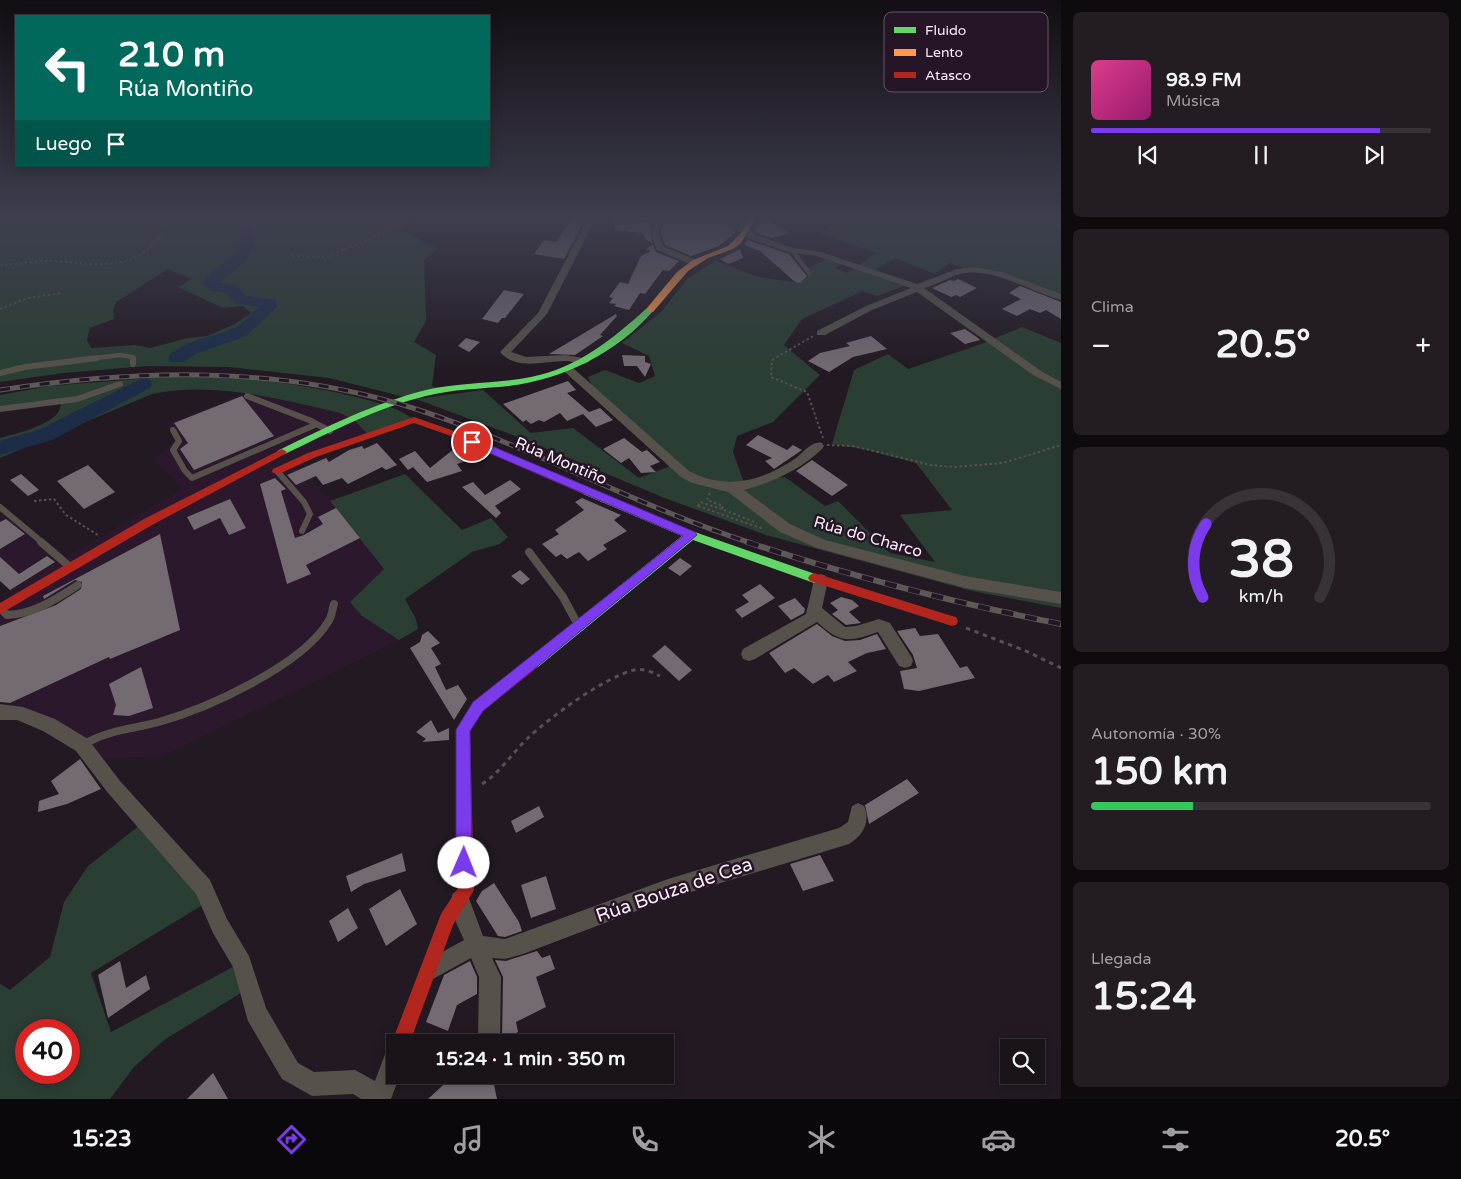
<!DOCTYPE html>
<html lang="es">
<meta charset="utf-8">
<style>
body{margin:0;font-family:"Varela Round",sans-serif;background:#231c23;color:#f1f3f6;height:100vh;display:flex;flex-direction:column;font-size:19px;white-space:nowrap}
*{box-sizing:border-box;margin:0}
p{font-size:16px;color:#9f9ea2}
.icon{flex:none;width:28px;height:28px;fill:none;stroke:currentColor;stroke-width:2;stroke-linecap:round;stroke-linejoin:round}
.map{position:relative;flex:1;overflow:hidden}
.drawer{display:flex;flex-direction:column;gap:12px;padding:12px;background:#0e0a0e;width:400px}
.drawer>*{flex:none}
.guide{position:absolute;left:15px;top:15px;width:475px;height:152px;border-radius:0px;box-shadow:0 2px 12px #0003,0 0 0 1px #383239;background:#00695c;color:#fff;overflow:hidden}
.fabs{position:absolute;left:1000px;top:1039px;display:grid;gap:10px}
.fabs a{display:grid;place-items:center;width:45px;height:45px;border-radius:0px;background:#1a131a;box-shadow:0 2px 12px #0003,0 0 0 1px #383239;font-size:25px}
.speed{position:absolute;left:15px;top:1019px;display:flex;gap:10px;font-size:25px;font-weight:700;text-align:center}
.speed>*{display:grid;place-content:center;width:65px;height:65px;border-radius:50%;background:#1a131a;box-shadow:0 2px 12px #0003,0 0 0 1px #383239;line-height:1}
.speed .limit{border:8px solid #d22;background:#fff;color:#111}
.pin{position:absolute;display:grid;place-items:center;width:42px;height:42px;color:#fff;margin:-21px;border:2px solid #fff;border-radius:50%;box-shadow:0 1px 5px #0007}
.me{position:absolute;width:55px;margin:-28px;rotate:1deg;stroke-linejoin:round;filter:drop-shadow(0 0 4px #0008)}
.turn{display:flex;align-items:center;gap:18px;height:105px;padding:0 20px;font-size:22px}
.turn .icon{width:65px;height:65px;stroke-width:2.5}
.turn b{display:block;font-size:35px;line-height:42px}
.then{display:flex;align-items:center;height:48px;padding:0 20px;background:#0003;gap:10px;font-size:19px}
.big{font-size:38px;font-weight:700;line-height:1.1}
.drawer .card{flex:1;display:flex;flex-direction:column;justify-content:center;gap:8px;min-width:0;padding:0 18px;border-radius:8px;background:#231c23}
.drawer .dial{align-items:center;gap:0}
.dial svg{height:130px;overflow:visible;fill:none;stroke:#383239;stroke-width:7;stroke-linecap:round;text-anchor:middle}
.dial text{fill:#f1f3f6;stroke:none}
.song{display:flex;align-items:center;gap:15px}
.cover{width:60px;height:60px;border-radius:8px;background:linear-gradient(135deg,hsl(330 70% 55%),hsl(320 70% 35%))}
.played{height:5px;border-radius:2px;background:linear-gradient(90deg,#7c3aed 85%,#383239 85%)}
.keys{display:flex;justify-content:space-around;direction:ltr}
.heat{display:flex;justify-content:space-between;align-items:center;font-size:28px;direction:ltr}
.charge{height:8px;border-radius:4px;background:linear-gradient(90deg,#34c759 30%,#383239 0)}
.trip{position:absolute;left:386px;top:1034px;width:288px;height:50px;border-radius:0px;background:#1a131a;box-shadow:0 2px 12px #0003,0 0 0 1px #383239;font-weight:700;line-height:50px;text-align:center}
.tab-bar{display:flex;height:80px;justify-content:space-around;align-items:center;background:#0a080a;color:#9f9ea2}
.tab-bar .icon{width:35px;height:35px}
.tab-bar .active{color:#7c3aed}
.tab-bar b{font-size:22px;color:#f1f3f6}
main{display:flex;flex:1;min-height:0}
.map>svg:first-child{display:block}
.built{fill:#2c182c}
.green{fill:#2a3e33;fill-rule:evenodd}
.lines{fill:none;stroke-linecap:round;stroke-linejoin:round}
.river{fill:#1d2d48;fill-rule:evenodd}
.building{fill:#736a72}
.path-far1{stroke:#56514d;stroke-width:2;stroke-dasharray:2.5 2.5;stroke-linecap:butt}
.path{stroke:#56514d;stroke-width:3;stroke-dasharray:4.5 4.5;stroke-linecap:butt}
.lane-far2{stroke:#56514a;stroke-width:4.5}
.lane-far1{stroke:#56514a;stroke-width:6}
.lane{stroke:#56514a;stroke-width:8}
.street{fill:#56514a;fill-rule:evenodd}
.fast{fill:#63d668;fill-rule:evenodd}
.slow{fill:#ff974d;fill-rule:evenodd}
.jam{fill:#b3261e;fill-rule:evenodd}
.rail-far1-casing{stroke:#5e5957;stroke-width:5}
.rail-casing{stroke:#5e5957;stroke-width:6}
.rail-far1{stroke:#261526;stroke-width:3;stroke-dasharray:10;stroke-linecap:butt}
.rail{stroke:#261526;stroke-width:4.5;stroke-dasharray:12;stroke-linecap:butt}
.route{fill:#7c3aed;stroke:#51269a}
.labels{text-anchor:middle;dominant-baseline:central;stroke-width:5;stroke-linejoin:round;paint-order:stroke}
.street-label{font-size:16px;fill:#faedf9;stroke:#261526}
.near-street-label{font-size:19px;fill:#faedf9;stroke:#261526}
.key{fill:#261526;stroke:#665665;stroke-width:1}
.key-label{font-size:14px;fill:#faedf9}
</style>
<main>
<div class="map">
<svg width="1061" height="1099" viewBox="0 0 1061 1099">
<rect width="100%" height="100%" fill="#221922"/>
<path class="built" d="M 246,392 L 341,413 L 354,420 L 369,435 L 299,461 L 384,569 L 351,602 L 362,616 L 399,640 L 163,756 L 92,759 L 68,737 L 9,712 L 13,702 L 0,642 L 0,617 L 11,591 L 0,581 L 0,503 L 67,557 L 183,488 L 153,460 L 174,441 L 167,423 Z"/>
<path class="green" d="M 0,218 L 421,218 L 398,228 L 437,249 L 424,260 L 426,321 L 414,342 L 436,355 L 432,386 L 440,391 L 408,398 L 329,378 L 229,367 L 147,366 L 63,373 L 0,382 ZM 168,269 L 192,279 L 178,287 L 223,308 L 243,306 L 251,313 L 235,324 L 207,336 L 188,338 L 150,348 L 135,345 L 91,348 L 87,340 L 90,328 L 114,319 L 113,311 L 116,302 Z
M 845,218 L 1061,218 L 1061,298 L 1011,278 L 969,270 L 950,263 L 935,274 L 895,258 L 874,271 L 907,285 L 877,296 L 863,291 L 802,319 L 784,345 L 820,375 L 773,422 L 737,436 L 733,452 L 745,485 L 763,479 L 785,477 L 825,506 L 838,501 L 890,553 L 935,562 L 900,515 L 952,510 L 916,463 L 868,450 L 832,444 L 854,370 L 888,354 L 908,369 L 987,342 L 1022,363 L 990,340 L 1022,327 L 1061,343 L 1061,608 L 972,591 L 766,535 L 662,497 L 521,438 L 416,399 L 483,390 L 531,433 L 573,428 L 639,478 L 673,465 L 595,393 L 588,377 L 605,370 L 639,383 L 655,376 L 649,356 L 622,343 L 661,312 L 688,278 L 716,261 L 758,277 L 800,283 L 811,272 L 807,268 L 827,259 L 840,264 L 835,268 L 847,273 L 876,253 L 820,233 Z
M 176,376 C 200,377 225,376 249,379 C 283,382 392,398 414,420 L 369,435 L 354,420 L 340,413 C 278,399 215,381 152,394 L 0,458 L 0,438 C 14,434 66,423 60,402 L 0,409 L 0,395 L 49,386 Z
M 405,474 L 462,530 L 491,518 L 508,537 L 500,544 L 472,552 L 405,599 L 416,619 L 418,629 L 399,640 L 362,616 L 350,602 L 384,569 L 330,501 Z
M 145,821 L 209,901 L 91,973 L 111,1032 L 233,967 L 249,988 L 164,1040 L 134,1067 L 110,1099 L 0,1099 L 0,984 L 10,990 L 50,957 L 64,902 L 88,866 ZM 26,1030 L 69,1030 L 69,1072 L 26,1072 Z"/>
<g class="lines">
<path class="river" d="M 239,218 L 253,218 C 260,258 246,260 219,283 L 237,285 L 246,296 L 276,300 L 277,307 L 246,336 L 196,354 L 183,362 L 171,362 L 168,358 C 180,340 213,338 232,329 C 242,325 251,314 259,307 L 235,303 L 227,293 L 211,291 L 201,284 C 222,253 246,270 239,218 Z
M 143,378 L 150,380 L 152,384 L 150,388 L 52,440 L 0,455 L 0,441 L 38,430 Z"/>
</g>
<path class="building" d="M 573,218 L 586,218 L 564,259 L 534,254 L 544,240 L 556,242 Z
M 615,218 L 632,218 L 650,224 L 652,243 L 647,240 L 642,233 L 614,230 Z
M 664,218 L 717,218 L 736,232 L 719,246 L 691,256 L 665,245 L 661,233 Z
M 761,218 L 765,218 L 789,233 L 773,238 L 774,239 L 757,233 L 755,232 Z
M 748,240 L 789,254 L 807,276 L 800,283 L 795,282 L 760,251 L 744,245 Z
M 653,245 L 656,252 L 679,261 L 669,271 L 663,270 L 645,294 L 640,293 L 629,310 L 614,306 L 616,304 L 609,303 L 613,298 L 609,297 L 620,282 L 628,284 L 641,256 L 651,251 L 646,249 Z
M 740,249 L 743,258 L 728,264 L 720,259 Z
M 958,279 L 977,288 L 960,297 L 956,295 L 951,297 L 932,288 L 950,280 L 954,281 Z
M 1020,286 L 1061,302 L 1061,319 L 1046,310 L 1040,313 L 1030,309 L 1017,316 L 1002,309 L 1021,299 L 1009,293 Z
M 504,290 L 524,294 L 505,318 L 502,318 L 498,323 L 482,319 Z
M 616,314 L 617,316 L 600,335 L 603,336 L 575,355 L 549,354 Z
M 965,329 L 978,338 L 980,340 L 965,344 L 950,333 Z
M 871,336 L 887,349 L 853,357 L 829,372 L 808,361 L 820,353 L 850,346 L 846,343 Z
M 466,338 L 480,342 L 469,352 L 458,346 Z
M 622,355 L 645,356 L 645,362 L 651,364 L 645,377 L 637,366 L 624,366 Z
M 568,381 L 576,390 L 567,393 L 589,412 L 600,408 L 613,420 L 596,427 L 583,414 L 567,421 L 560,413 L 544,422 L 539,420 L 531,424 L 526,420 L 523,422 L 503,404 Z
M 242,396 L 274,436 L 194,470 L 180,449 L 188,443 L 174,423 Z
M 758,435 L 787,450 L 793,445 L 802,450 L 774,469 L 765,461 L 772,458 L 746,445 Z
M 624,438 L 642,452 L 647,450 L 660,462 L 650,466 L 656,472 L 641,473 L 629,458 L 621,463 L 603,449 Z
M 377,443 L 397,465 L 386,470 L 382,467 L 348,484 L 342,478 L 323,485 L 316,476 L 296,485 L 287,475 L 319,461 L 326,458 L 329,462 L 349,450 L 362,446 L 364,449 Z
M 459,445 L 483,455 L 457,464 L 462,471 L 427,482 L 413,467 L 408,470 L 399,459 L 415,451 L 430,468 Z
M 812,460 L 848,485 L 832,496 L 796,471 Z
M 88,465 L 115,492 L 84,509 L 57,481 Z
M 21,474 L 39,490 L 28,496 L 10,480 Z
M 275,478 L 286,489 L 281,491 L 295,538 L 304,535 L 323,524 L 318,517 L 336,508 L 360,538 L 306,565 L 311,574 L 287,584 L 260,484 Z
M 510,480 L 521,489 L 495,506 L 501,513 L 496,518 L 462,487 L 473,482 L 485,495 Z
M 582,498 L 621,515 L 614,520 L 627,531 L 603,545 L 607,549 L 588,561 L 579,552 L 567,559 L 561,554 L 556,557 L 542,544 L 559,534 L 555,530 L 584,510 L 575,502 Z
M 230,499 L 246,528 L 229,535 L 220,518 L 194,530 L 187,517 Z
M 6,519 L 25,534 L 0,549 L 0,522 Z
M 160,534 L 180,630 L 110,659 L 109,657 L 10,703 L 0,702 L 0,626 L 56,605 L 81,589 L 82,582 L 75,580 L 44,599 L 43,596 Z
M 47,556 L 55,562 L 10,590 L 0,581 L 0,557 L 19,574 Z
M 680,558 L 692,566 L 680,576 L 668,568 Z
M 520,570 L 530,579 L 522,585 L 511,576 Z
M 760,584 L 775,598 L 742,618 L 735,610 L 749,602 L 742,595 Z
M 841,597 L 852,600 L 859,606 L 849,612 L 861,623 L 846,625 L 832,614 L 838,610 L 830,603 Z
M 795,598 L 805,609 L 804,613 L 791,620 L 778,606 Z
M 817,624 L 832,636 L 845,641 L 860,640 L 877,634 L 886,649 L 867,653 L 848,662 L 857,671 L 834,682 L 828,675 L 813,684 L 794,668 L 785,673 L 769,653 Z
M 915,628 L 920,636 L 938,634 L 960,668 L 967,666 L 975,678 L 919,691 L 904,689 L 900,671 L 917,668 L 913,655 L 897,631 Z
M 428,631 L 440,643 L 431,648 L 441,664 L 435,667 L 446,690 L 458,685 L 467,699 L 454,720 L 410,648 L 420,642 L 422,635 Z
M 665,645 L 692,670 L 679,681 L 652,656 Z
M 141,667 L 153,708 L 129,716 L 113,715 L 116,705 L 109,684 Z
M 431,720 L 438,733 L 449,728 L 449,740 L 422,742 L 426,739 L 416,732 Z
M 80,759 L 101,789 L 67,804 L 38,812 L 39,801 L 59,794 L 51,781 Z
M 907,779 L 919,793 L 869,824 L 865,805 Z
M 539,806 L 544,817 L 516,833 L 511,821 Z
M 402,853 L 406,871 L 364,884 L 351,892 L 346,876 Z
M 820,855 L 834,881 L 803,891 L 790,864 Z
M 546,876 L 556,909 L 531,918 L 521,885 Z
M 494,883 L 519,922 L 522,931 L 505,937 L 498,936 L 476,901 L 482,891 Z
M 400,889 L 417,924 L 386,946 L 369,909 Z
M 348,908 L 358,928 L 338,942 L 329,921 Z
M 537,951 L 542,958 L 550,955 L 555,969 L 536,977 L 546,1007 L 516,1022 L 518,1032 L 502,1040 L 503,977 L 495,960 L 506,961 Z
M 120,961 L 126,988 L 146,975 L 150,989 L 108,1018 L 98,975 Z
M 470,961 L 477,977 L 477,994 L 457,1005 L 448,1031 L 426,1022 L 444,975 Z
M 213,1073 L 228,1099 L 187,1099 Z
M 454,1075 L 492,1075 L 497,1099 L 428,1099 Z"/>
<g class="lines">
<path class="path-far1" d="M 292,256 L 326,257 L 421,218
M 0,265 C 18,265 36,260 54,261 C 88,263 127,272 153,245 C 161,237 164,227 169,218
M 0,309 L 28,298 L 62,293
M 813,336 L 772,360 L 771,377 L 807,392 L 823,438
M 827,445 L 853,446 L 931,465 L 954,467 L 1003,463 L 1061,445
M 710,493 L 707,500 L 723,506 L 722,509 L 757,523
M 34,501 L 54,499 L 66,515 L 98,535
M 698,506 L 761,528 L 761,526
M 698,506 L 700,502 L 722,509"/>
<path class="path" d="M 966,628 L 1026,651 L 1061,668
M 482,784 C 501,772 512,753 528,738 C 550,717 605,677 634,670 C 643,668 652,672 660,676"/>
<path class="lane-far2" d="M 792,250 L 809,273
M 87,359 L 120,355 L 133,357 L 133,359"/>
<path class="lane-far1" d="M 133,358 L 133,364
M 0,373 L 25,367 L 97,358
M 247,396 L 309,420 L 330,431
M 0,409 L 77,399 L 120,384
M 173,430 L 179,441 L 173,450 L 185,471 L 192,478 L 317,424
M 277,471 L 304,502 L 310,514 L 302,531
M 0,507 L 43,543"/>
<path class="lane" d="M 41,542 L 70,567
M 529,552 L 563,597 L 577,623
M 1,609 L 7,615 C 34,614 56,599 78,585
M 83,745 C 107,730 133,729 159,722 C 208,708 301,666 328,622 C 332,617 332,610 334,604"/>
<path class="street" d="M 588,218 L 596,218 L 547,314 L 511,352 L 526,357 L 566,355 L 589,359 L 590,361 C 584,367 576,362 568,361 C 546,360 517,372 500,352 L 538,313 Z
M 634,218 L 662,218 L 659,233 L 663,246 L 698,261 L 698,265 L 692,265 L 657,250 L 652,237 L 652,222 Z
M 719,218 L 729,218 L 741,223 L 756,235 L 793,248 L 821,252 L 917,284 L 957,269 L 973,267 L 1002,272 L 1061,294 L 1061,300 C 1029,292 994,266 960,274 C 948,277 937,285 924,288 L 1041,371 L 1061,382 L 1061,389 L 1033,375 L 917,292 L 872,310 L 825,335 L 817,335 L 817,331 L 866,306 L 911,288 L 817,256 L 789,252 L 750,239 Z
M 1037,218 L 1047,218 L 1061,224 L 1061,229 Z
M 569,367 L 573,368 L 689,471 C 727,491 763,481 796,458 C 804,452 812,440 822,443 L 824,446 L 822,449 C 800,470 773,482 744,490 L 790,524 L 825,540 L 965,576 L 1061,592 L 1061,604 L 965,588 L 817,548 L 780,532 L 728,492 L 692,483 L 681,477 L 565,372 L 565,368 Z
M 821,574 L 826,576 L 828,580 L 822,608 L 845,627 L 856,626 L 879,619 L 890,623 L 911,656 L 913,661 L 911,666 L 905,668 L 899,666 L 878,632 C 849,642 841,644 817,622 L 755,659 L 749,661 L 743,659 L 741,654 L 743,649 L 806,614 L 814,580 L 816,576 Z
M 0,704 L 23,707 L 55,719 L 88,739 L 120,781 L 210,880 L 227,919 L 249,956 L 266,1008 L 298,1063 L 314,1072 L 355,1070 L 375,1081 L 387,1049 L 395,1046 L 395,1075 L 400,1075 L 391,1099 L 361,1099 L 353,1094 L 312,1096 L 282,1079 L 248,1021 L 233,967 L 213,933 L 196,894 L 108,793 L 76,751 L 43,731 L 17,720 L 0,720 Z
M 858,803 L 864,806 C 871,821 863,836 849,844 L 668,899 L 523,954 L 505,959 L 492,958 L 501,977 L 500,1042 L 478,1042 L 479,977 L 471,958 L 431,980 L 424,976 L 420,969 L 424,962 L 464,940 C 458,926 447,908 453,893 L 460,890 L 467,893 L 483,936 L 505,939 L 668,879 L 839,828 L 848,822 L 852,806 Z"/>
<path class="fast" d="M 647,308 L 654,310 C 617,353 564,379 509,386 C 481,389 453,389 426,396 C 376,408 331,432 285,454 L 279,454 L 277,452 L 279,450 C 327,427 374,403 426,390 C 461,382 497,384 531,377 C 577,368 613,339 647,308 Z
M 587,487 L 692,531 L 818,575 L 820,578 L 818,581 L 814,583 L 693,540 L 538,667 L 533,669 L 528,667 L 527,663 L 528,659 L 682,536 L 583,494 L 582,491 L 583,488 Z"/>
<path class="slow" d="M 750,218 L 756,218 L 741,243 L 733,249 L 708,258 L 688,271 L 653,312 L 647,312 L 647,308 L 677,272 L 693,260 L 728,246 L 743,231 Z"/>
<path class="jam" d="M 414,417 L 457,432 L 591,488 L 592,491 L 591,494 L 583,494 L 451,436 L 414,423 L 316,457 L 281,473 L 273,473 L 272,471 L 273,469 L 308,453 Z
M 282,449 L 287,452 L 285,454 L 152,525 L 0,614 L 0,603 L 144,519 Z
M 814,573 L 952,616 L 956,617 L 958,621 L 956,625 L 952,626 L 810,581 L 808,578 L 810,575 Z
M 533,657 L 538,659 L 539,663 L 538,667 L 483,711 L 470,731 L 474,890 L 453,925 L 410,1042 L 395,1042 L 395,1049 L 392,1042 L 441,914 L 458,888 L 456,729 L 473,703 L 528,659 Z"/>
<g class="rail-far1-casing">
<path id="rail-far1" d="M 0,390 C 140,369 280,365 416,409 C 530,446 636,506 751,543"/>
</g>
<g class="rail-casing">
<path id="rail" d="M 747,542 C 850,576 955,603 1061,624"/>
</g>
<use href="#rail-far1" class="rail-far1"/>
<use href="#rail" class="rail"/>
</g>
<linearGradient id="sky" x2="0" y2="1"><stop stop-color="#130e13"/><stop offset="0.59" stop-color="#3e3e4f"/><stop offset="1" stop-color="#3e3e4f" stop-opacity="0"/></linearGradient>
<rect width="1061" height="371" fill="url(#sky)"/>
<path class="route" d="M 468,439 L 475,439 L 695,532 L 697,535 L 483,711 L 470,731 L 472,863 L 469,868 L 464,871 L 458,868 L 456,863 L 456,730 L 473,702 L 683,536 L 468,444 Z"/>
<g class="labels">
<g class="street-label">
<text transform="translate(561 461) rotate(23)">Rúa Montiño</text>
<text transform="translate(868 537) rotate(16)">Rúa do Charco</text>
</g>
<g class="near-street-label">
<text transform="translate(674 890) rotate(-19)">Rúa Bouza de Cea</text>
</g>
</g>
<rect x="884" y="12" width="164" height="80" rx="8" class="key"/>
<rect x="894" y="27" width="22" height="6" fill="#63d668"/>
<rect x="894" y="49" width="22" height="7" fill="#ff974d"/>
<rect x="894" y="72" width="22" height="6" fill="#b3261e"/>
<g class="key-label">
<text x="925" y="35">Fluido</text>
<text x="925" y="57">Lento</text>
<text x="925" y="80">Atasco</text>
</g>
</svg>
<div class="fabs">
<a><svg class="icon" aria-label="search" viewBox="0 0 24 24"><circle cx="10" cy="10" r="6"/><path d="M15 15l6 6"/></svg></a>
</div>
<div class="speed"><div class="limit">40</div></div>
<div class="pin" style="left:472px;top:442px;background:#d93025"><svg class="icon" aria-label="arrive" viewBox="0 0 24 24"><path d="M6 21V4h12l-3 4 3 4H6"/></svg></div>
<svg class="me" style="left:464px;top:863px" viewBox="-20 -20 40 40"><circle r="19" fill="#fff"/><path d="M0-13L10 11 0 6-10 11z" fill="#7c3aed"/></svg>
<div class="trip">15:24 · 1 min · 350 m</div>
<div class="guide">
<div class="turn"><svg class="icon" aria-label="left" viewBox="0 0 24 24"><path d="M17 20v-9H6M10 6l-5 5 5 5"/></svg><div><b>210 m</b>Rúa Montiño</div></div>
<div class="then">Luego<svg class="icon" aria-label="arrive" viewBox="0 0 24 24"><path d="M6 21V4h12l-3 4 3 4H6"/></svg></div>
</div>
</div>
<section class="drawer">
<div class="card">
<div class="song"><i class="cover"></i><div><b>98.9 FM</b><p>Música</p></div></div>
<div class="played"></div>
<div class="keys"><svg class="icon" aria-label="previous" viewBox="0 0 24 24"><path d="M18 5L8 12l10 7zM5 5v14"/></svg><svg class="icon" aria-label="pause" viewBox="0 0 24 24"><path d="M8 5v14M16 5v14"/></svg><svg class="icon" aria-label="next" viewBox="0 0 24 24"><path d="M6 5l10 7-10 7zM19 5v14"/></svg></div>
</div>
<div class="card"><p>Clima</p>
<div class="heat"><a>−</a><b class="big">20.5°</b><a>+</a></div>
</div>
<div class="card dial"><svg viewBox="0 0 100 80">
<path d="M14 69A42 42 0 1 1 86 69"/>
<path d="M14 69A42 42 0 0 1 16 24" stroke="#7c3aed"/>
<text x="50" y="56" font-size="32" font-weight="700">38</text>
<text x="50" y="72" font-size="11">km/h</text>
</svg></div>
<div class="card"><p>Autonomía · 30%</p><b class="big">150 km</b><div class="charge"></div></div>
<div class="card"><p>Llegada</p><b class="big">15:24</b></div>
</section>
</main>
<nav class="tab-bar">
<b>15:23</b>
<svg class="icon active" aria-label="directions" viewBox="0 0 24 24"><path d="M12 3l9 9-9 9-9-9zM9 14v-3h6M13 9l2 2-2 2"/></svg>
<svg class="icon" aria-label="music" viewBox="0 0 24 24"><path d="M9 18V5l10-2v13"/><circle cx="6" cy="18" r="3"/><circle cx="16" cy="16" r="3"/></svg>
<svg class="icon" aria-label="phone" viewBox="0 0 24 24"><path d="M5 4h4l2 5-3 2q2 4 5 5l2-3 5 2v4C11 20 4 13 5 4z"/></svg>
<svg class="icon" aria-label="climate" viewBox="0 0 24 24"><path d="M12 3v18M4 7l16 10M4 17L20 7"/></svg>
<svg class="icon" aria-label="car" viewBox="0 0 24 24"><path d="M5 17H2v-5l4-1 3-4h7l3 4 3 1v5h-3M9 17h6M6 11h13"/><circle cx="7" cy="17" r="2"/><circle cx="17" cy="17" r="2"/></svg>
<svg class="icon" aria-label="filters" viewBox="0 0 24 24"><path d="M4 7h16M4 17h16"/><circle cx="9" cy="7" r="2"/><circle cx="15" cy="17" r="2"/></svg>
<b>20.5°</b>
</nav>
